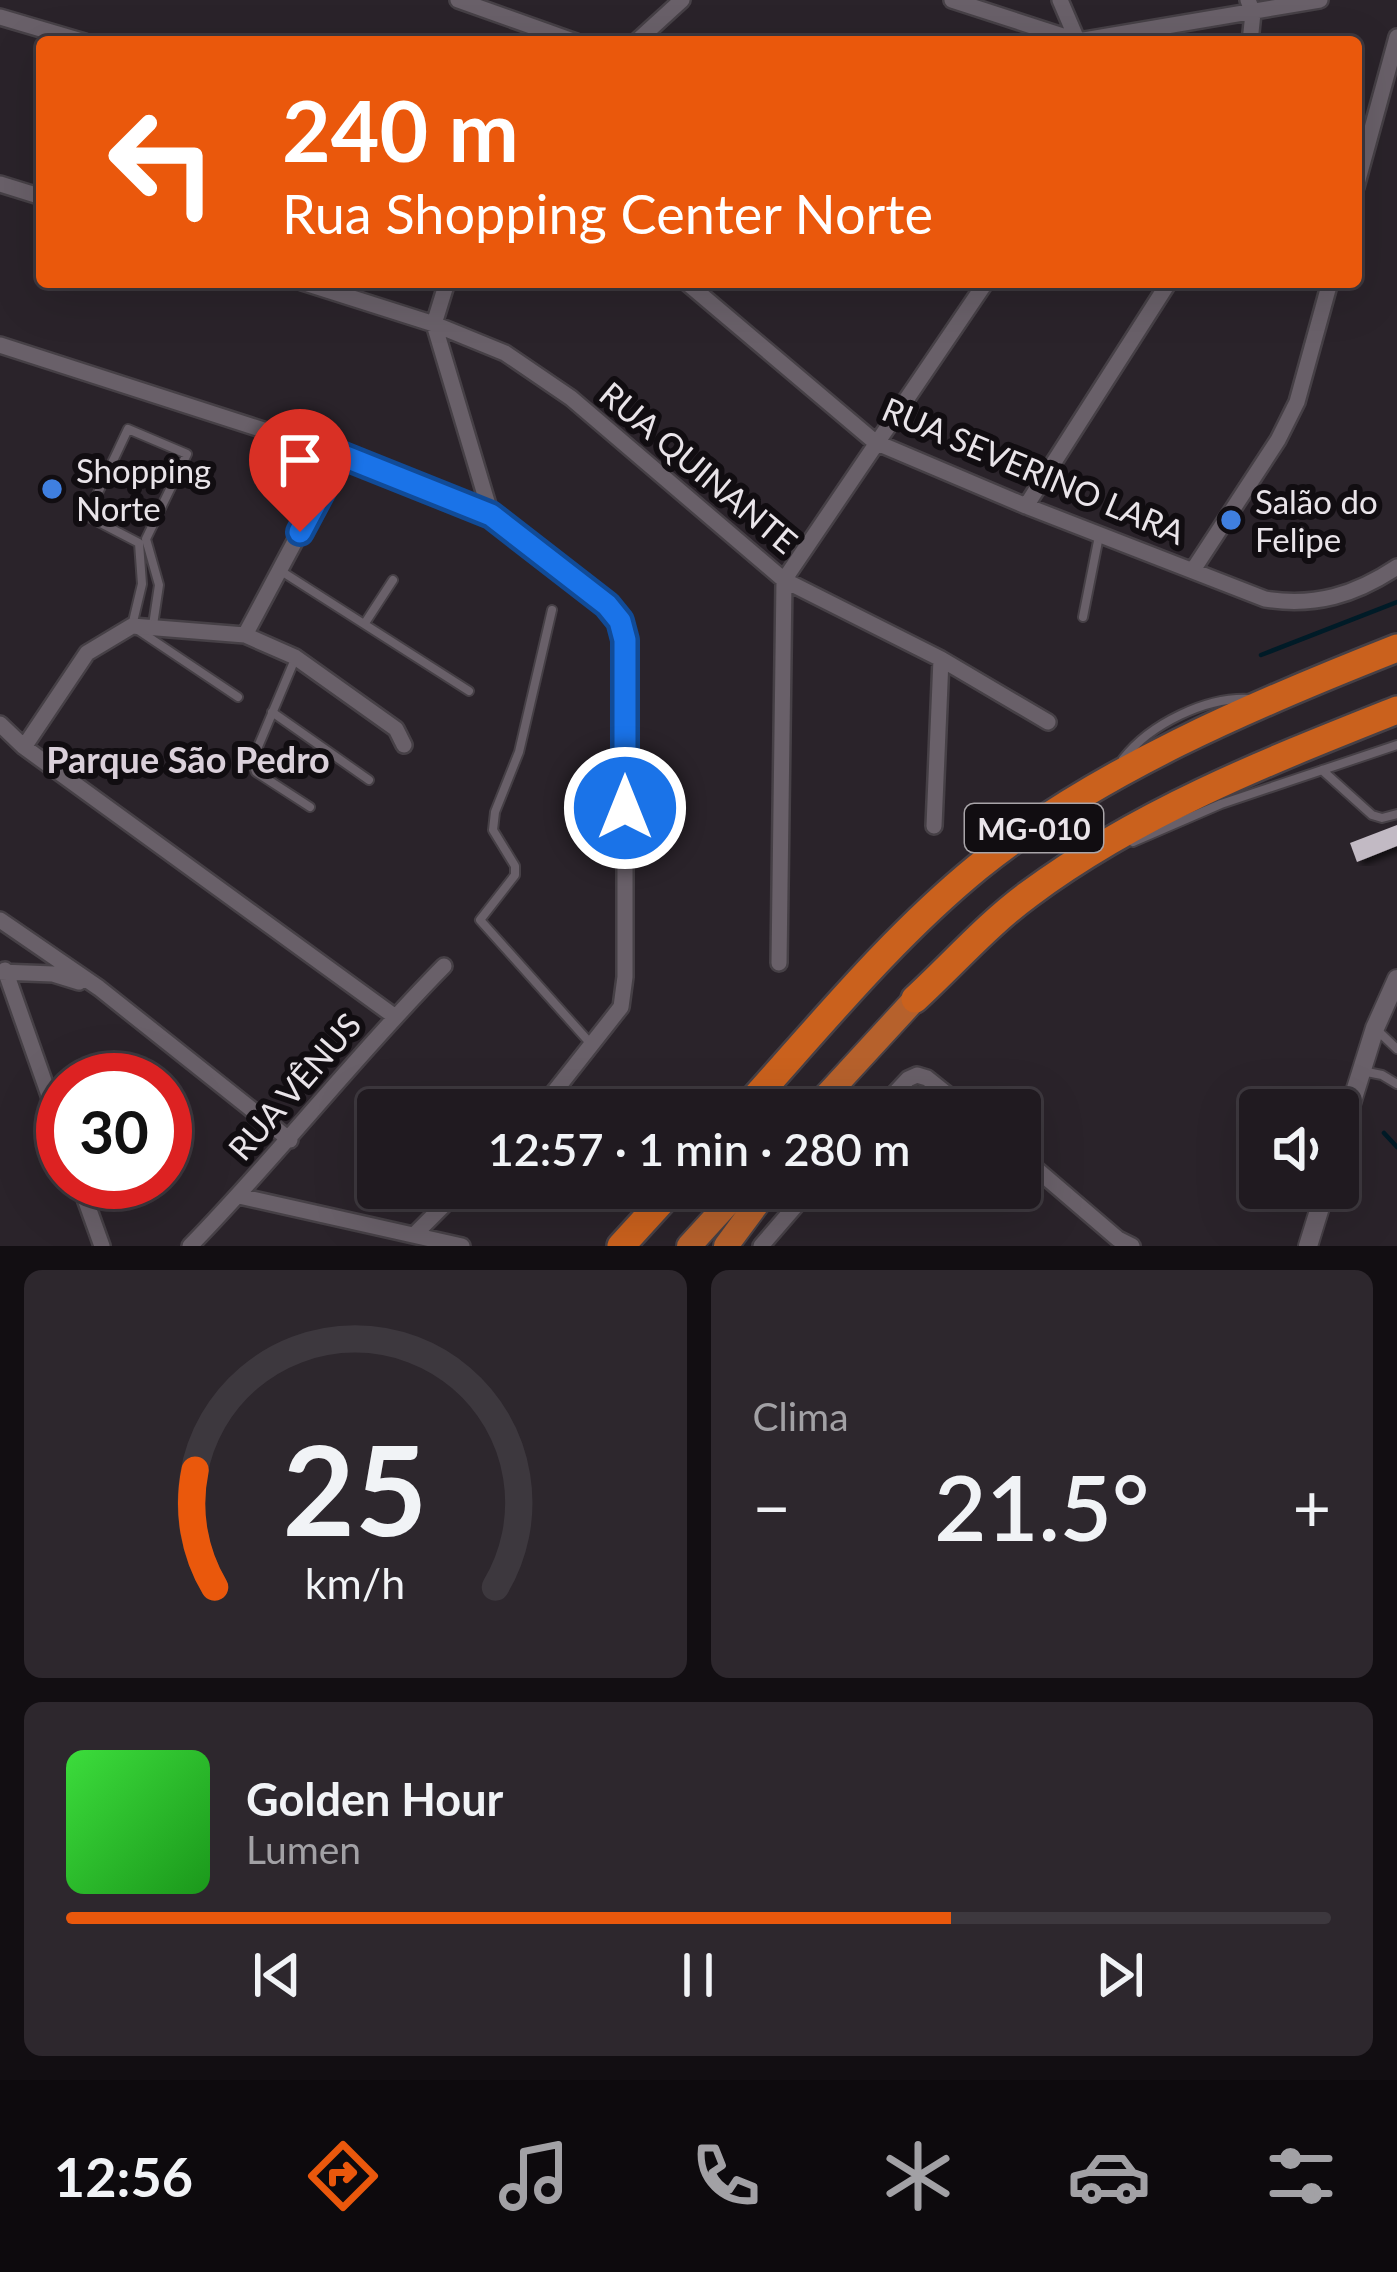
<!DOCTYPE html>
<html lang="pt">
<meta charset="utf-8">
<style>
body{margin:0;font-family:Lato,sans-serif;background:#2d272d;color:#f1f3f6;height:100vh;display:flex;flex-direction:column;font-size:45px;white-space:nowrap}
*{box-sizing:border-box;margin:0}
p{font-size:39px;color:#a2a1a5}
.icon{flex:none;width:66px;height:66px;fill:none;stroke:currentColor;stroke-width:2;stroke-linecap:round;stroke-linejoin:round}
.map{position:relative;height:1246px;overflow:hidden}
.drawer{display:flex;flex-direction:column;gap:24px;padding:24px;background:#120e12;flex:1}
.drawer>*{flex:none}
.banner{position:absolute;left:36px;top:36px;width:1326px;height:252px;border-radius:12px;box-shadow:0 12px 48px #0002,0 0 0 3px #3d383e;background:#ea580c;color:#fff;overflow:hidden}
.tools{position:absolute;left:1239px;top:1089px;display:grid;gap:24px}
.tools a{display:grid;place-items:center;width:120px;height:120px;border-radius:12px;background:#201a20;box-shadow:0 12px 48px #0002,0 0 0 3px #3d383e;font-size:60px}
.speed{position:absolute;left:36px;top:1053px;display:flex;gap:24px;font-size:60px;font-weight:700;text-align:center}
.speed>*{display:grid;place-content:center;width:156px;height:156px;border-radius:50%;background:#201a20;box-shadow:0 12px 48px #0002,0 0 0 3px #3d383e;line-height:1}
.speed .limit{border:18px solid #d22;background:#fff;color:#111}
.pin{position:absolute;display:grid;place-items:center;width:102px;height:102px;color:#fff;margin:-123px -51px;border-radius:50% 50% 50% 0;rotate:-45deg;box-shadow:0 0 12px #0007}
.pin .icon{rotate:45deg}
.me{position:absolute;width:132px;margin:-66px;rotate:0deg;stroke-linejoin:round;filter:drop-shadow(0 0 9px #0008)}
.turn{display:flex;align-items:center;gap:42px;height:252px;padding:0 48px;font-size:54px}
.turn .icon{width:156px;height:156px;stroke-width:2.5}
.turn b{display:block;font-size:84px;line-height:102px}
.big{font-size:90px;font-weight:600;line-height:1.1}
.drawer .tile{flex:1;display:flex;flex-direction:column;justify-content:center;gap:18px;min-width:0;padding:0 42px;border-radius:18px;background:#2d272d}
.drawer .dial{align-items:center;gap:0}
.dial svg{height:312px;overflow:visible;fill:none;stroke:#3d383e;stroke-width:7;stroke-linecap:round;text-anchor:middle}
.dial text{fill:#f1f3f6;stroke:none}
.song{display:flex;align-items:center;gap:36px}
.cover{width:144px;height:144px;border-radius:18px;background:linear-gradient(135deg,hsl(120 70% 55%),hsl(120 70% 35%))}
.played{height:12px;border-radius:6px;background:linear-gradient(90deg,#ea580c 70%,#3d383e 70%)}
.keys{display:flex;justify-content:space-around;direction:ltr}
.heat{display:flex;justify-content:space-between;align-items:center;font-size:66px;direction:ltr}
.drawer .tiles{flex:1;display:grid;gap:24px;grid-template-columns:1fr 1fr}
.tile:last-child{grid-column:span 2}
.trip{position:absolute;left:357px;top:1089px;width:684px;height:120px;border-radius:12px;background:#201a20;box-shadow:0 12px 48px #0002,0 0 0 3px #3d383e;font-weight:600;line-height:120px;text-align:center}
.dock{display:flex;height:192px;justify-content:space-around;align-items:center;background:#0d0a0d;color:#a2a1a5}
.dock .icon{width:84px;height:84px}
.dock .on{color:#ea580c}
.dock b{font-size:54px;color:#f1f3f6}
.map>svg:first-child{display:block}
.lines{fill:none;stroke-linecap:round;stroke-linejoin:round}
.stream{stroke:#001b27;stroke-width:4.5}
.building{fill:#c2bac4;filter:url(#shadow)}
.service-casing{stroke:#464046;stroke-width:12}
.minor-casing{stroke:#464046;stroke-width:20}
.tertiary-casing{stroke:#464046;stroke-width:22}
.trunk-casing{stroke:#464046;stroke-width:28}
.motorway-casing{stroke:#464046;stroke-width:32}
.service{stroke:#696069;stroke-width:8}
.minor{stroke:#696069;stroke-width:15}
.tertiary{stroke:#696069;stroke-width:18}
.trunk{stroke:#b6612c;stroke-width:24}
.motorway{stroke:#ca611d;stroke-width:27}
.route-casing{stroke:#114b97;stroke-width:30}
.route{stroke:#1a73e8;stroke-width:21}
.shop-dot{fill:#3f7fe0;stroke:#110d11;stroke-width:4.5}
.labels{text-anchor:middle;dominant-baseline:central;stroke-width:12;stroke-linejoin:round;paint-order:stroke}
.shield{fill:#110d11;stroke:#a8a4a8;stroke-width:3}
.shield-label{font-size:30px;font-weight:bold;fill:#e9e4e9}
.street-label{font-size:33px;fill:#e9e4e9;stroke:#110d11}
.poi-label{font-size:33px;fill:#e9e4e9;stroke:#110d11;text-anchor:start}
.neighbourhood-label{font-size:36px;font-weight:bold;fill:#dad0da;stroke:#110d11}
</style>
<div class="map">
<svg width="1397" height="1246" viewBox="0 0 1397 1246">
<defs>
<filter id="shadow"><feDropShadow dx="6" dy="4" stdDeviation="3" flood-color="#0009"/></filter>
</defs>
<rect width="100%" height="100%" fill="#2a232a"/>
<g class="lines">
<path class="stream" d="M 1261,655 L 1397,602
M 1384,1133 L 1397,1147"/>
</g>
<path class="building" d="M 1397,825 L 1397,846 L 1357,862 L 1350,843 Z"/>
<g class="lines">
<g class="service-casing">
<path id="service" d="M 281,571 L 469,691
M 552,610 L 519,752 L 495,812 L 493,830 L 515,866 L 515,875 L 480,920 L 591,1044
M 1083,617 L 1099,536
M 365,623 L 393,580
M 153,625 L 159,585 L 146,539 L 187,454 L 128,429 L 87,516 L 139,543 L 142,584 L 132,626 L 238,697
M 295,659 L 252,761 L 256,772 L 310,807
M 272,712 L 369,780
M 1123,759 C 1150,724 1207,696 1251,699
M 1322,770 L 1372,815 L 1382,818 L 1397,814
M 1133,842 L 1221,804 L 1397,745
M 1376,1029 L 1397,1049
M 1362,1071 L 1382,1075 L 1397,1084"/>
</g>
<g class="minor-casing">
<path id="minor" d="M 458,0 L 576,42
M 952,0 L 1078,41 L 1320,0
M 1060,0 L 1078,42
M 1248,0 L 1253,13 L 1250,42
M 0,17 L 85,42
M 636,42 L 682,0
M 0,184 L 42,197
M 1356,187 L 1397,37
M 302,282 L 434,324 L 505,353 L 571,398 L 784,580 L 941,659 L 1048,722
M 447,282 L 434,324 L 491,515
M 686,282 L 875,442 L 1026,506 L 1265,599 C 1315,607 1355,595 1397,567
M 0,345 L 341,455 L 491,515 L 607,605 L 620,621 L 625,640 L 625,977 L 621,1007 L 540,1110
M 1026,506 L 1169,282
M 1193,570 L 1278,440 L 1297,402 L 1330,282
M 245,635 L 341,455
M 0,724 L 24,747 L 394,1016
M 24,747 L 87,653 L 132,626 L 245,635 L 295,657 L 396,729 L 404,745
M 934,826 L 941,659
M 0,920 L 99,988 L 290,1140
M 779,963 L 784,580 L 986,282
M 5,970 L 63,1135
M 0,972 L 53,974 L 79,982
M 879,1110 L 908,1079 L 917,1075 L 927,1078 L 967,1110
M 1020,1155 L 1118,1239 L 1132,1246
M 79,1182 L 102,1246
M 239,1196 L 462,1246
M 415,1234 L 461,1188
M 190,1246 C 278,1156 355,1056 444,966
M 761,1246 L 811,1188"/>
</g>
<g class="tertiary-casing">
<path id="tertiary" d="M 1338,1146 L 1375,1028 L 1397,979
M 1308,1246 L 1326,1188"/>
</g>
<g class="trunk-casing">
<path id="trunk" d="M 813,1110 L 915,999
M 689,1246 L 742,1188
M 726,1246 L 769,1188"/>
</g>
<g class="motorway-casing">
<path id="motorway" d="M 915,999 C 953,964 988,924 1029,894 C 1141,811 1269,761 1397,710
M 744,1110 C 819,1027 891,938 978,867 C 1097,771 1255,704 1397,648
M 621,1246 L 674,1188"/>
</g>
<use href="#service" class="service"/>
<use href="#minor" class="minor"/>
<use href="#tertiary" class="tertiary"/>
<use href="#trunk" class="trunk"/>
<use href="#motorway" class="motorway"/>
</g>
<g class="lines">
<g class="route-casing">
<path id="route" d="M 300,532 L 341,455 L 491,515 L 607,605 L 620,621 L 625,640 L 625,808"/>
</g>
<use href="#route" class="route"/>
</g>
<g class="shop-dot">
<circle cx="52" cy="489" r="12"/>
<circle cx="1231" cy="520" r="12"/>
</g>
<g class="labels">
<rect class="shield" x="965" y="804" width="138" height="48" rx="9"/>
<g class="shield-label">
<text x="1034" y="828">MG-010</text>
</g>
<g class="street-label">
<text transform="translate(699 467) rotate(40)">RUA QUINANTE</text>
<text transform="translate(1034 470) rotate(23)">RUA SEVERINO LARA</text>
<text transform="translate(294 1086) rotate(-49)">RUA VÊNUS</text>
</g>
<g class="poi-label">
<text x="76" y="470">Shopping<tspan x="76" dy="38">Norte</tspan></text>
<text x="1255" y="501">Salão do<tspan x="1255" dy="38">Felipe</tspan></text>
</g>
<g class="neighbourhood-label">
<text x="188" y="759">Parque São Pedro</text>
</g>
</g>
</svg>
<div class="tools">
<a><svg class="icon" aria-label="sound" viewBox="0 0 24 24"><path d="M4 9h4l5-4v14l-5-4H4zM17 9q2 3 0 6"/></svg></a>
</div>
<div class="speed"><div class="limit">30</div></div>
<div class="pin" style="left:300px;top:532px;background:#d93025"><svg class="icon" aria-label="arrive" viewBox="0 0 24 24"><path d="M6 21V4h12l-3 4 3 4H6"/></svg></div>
<svg class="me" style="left:625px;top:808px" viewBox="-20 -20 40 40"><circle r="17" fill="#1a73e8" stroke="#fff" stroke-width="3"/><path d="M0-11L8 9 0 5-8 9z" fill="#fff"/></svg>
<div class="trip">12:57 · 1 min · 280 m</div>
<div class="banner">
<div class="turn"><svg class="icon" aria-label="left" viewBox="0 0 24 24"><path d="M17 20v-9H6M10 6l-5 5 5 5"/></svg><div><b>240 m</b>Rua Shopping Center Norte</div></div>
</div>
</div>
<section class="drawer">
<div class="tiles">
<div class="tile dial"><svg viewBox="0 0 100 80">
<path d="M14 69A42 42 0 1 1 86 69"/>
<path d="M14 69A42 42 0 0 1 9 39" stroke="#ea580c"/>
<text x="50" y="56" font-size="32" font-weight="700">25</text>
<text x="50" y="72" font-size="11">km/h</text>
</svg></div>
<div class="tile"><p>Clima</p>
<div class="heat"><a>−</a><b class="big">21.5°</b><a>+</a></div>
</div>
<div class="tile">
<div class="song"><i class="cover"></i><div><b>Golden Hour</b><p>Lumen</p></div></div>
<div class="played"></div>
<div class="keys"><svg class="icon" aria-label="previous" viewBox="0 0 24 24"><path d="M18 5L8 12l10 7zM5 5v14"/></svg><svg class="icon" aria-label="pause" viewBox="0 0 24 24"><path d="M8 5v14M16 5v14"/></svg><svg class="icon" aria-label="next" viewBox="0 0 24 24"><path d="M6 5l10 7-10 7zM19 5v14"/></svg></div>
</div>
</div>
</section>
<nav class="dock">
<b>12:56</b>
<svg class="icon on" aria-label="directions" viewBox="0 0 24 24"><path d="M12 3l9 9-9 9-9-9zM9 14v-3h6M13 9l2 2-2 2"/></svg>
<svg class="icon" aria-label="music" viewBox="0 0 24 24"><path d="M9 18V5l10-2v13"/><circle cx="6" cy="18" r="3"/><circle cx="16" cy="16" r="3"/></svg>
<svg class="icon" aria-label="phone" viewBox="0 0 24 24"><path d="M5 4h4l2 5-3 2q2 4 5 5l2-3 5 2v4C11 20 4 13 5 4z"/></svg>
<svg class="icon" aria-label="climate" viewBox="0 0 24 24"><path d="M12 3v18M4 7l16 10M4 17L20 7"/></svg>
<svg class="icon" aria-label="car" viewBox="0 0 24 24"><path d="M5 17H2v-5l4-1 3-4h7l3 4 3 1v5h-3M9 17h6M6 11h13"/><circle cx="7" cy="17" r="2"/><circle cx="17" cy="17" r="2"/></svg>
<svg class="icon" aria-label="filters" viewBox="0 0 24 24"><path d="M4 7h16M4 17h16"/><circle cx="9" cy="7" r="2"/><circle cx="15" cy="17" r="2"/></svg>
</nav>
